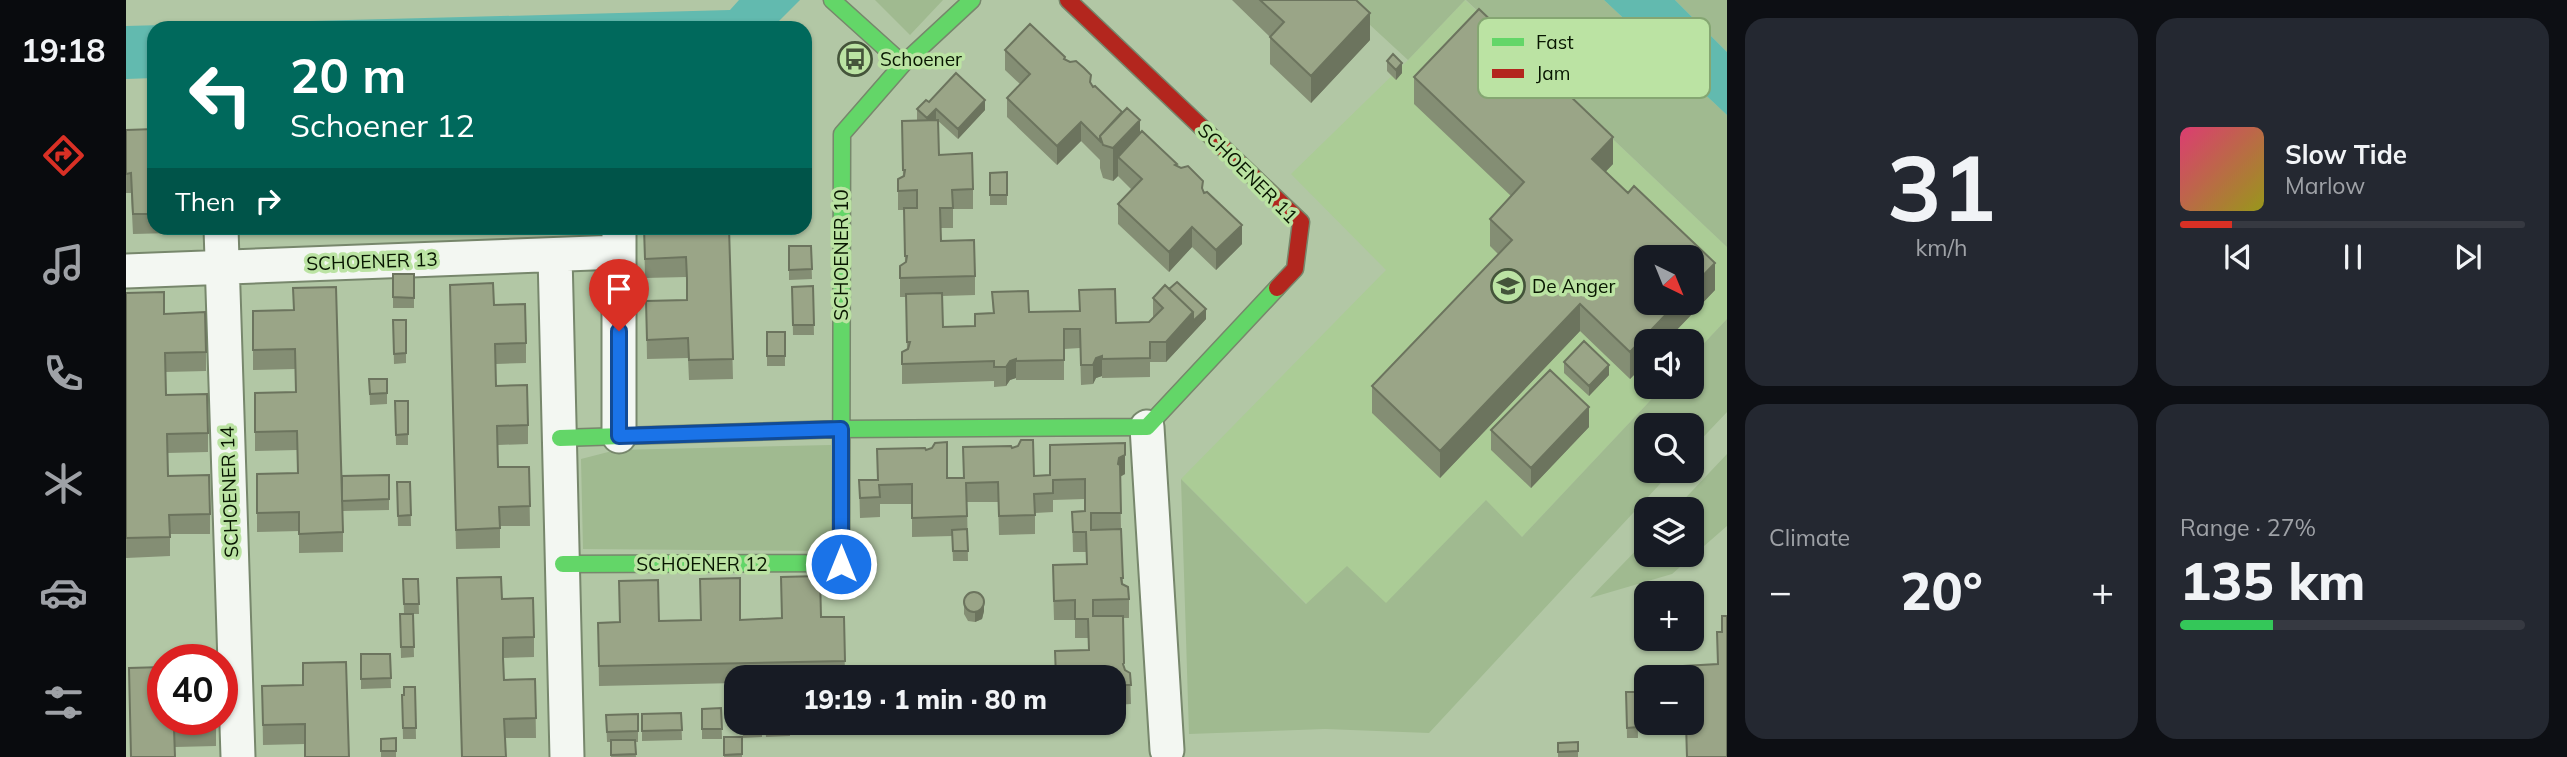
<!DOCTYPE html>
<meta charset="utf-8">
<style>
body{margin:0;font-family:Mulish,sans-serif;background:#242831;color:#f1f3f6;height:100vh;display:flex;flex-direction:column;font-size:26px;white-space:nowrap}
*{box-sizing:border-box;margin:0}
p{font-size:23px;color:#9ea1a6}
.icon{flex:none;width:38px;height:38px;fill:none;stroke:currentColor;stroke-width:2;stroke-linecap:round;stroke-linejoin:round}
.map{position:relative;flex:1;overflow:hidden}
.side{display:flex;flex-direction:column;gap:18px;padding:18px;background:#0d0f14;width:840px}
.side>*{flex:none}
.hud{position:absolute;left:21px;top:21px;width:665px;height:214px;border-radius:21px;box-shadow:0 2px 5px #0004;background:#00695c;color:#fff;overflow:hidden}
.needle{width:46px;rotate:137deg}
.controls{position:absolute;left:1508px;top:245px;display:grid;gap:14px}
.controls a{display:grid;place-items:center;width:70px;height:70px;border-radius:14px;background:#171b24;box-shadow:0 2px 5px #0004;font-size:35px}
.speed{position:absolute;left:21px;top:644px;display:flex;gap:14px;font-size:35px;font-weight:700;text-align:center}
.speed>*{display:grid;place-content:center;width:91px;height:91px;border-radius:50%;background:#171b24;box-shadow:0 2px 5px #0004;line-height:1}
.speed .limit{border:10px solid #d22;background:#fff;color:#111}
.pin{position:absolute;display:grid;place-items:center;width:60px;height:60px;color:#fff;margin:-72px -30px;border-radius:50% 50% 50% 0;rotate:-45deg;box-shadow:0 0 7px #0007}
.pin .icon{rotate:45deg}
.me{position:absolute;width:77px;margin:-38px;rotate:0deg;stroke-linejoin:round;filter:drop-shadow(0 0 5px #0008)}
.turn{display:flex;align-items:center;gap:24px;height:147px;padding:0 28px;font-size:32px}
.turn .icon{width:91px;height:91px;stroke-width:2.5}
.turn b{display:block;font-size:49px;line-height:60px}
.then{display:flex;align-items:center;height:66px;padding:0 28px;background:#0003;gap:14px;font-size:26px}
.big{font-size:52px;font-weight:800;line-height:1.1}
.side .card{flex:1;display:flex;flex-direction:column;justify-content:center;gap:10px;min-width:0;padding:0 24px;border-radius:21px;background:#242831}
.side .dial{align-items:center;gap:0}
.dial b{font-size:91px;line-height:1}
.song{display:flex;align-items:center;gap:21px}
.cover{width:84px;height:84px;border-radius:10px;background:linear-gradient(135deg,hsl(340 70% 55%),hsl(60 70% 35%))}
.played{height:7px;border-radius:4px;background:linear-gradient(90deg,#d93025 15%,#363941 15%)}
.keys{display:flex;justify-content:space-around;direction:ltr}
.heat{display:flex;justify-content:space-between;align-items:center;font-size:38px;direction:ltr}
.charge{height:10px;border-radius:5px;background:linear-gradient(90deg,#34c759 27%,#363941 0)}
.side .tiles{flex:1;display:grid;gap:18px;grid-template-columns:repeat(2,1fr)}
.trip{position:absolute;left:598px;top:665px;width:402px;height:70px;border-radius:21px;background:#171b24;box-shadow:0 2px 5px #0004;font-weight:800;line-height:70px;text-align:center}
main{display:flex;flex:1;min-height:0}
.tab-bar{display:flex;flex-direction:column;width:126px;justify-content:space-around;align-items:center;background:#090b0e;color:#9ea1a6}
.tab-bar .icon{width:49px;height:49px}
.tab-bar .on{color:#d93025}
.tab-bar b{font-size:32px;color:#f1f3f6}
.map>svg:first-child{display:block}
.built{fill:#abcc96;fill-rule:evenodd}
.green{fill:#a0ba90}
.water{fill:#62baaf}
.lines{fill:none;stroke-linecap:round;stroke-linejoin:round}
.street-casing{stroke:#77876c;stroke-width:37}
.fast-casing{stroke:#77876c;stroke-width:19}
.jam-casing{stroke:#77876c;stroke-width:19}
.street{stroke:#f3f7f2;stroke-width:33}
.fast{stroke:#63d668;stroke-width:16}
.jam{stroke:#b3261e;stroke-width:16}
.wall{fill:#848e74}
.shaded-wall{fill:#6c745e}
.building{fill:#9aa587;stroke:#6c745e;stroke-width:2}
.route-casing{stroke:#114b97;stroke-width:18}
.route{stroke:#1a73e8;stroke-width:12}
.labels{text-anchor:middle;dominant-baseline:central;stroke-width:7;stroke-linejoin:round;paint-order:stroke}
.poi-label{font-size:19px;fill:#081601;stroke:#bbe3a3;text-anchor:start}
.street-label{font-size:19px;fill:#081601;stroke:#bbe3a3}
.key{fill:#bbe3a3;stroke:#85a672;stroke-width:2}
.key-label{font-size:19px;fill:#081601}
</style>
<main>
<nav class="tab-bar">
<b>19:18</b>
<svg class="icon on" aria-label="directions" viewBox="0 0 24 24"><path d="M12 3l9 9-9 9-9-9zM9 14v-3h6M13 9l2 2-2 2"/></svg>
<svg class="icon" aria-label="music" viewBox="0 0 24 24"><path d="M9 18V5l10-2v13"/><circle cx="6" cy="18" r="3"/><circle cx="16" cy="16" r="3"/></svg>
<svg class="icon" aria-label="phone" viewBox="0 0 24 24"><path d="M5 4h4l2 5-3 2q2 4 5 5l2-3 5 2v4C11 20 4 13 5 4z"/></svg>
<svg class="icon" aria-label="climate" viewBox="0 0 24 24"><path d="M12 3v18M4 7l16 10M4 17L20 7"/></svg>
<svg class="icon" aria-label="car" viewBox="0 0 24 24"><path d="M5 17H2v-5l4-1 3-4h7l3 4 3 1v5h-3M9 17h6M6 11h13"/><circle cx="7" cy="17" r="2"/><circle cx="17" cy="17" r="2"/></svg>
<svg class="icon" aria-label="filters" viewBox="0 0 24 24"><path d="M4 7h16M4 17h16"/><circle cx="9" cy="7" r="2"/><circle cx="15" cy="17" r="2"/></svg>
</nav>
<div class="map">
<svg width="1601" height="757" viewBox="0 0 1601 757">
<rect width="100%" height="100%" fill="#b2c7a5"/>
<path class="built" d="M 1339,0 L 1601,247 L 1601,319 L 1566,356 L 1566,341 L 1521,341 L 1521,387 L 1537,387 L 1396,537 L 1359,501 L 1260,604 L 1181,604 L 1055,479 L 1260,270 L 1165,174 L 1282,60 ZM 1521,257 L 1566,257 L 1566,303 L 1521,303 Z"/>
<path class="green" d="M 749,0 L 817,0 L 784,35 Z
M 1217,0 L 1339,0 L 1282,60 Z
M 1340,0 L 1478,0 L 1601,115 L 1601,247 Z
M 1549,0 L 1601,0 L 1601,52 Z
M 1601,319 L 1601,412 L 1566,449 L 1566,425 L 1521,425 L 1521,471 L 1546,471 L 1303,733 L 1199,729 L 1063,734 L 1055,479 L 1180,604 L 1221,566 L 1260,603 L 1360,500 L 1396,537 L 1537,387 L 1566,387 L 1566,356 Z
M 705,445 L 706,551 L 457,549 L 455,459 L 490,450 Z
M 1601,454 L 1601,526 L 1546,574 L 1464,598 L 1521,539 L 1521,555 L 1566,555 L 1566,509 L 1549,509 Z"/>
<path class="water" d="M 613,0 L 674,0 L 646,28 L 28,28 L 28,78 L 0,79 L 0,26 L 604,10 Z
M 1478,0 L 1549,0 L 1601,52 L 1601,115 Z"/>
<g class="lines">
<g class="street-casing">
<path id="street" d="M 95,228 L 112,757
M 493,228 L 493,436
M 429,255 L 441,757
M 0,271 L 493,252
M 1021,427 L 1041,750"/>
</g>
<g class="fast-casing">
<path id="fast" d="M 706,0 L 777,64
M 434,438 L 715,429 L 1021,427 L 1151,288
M 437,564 L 715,563 L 716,134 L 777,64 L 846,0"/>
</g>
<g class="jam-casing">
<path id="jam" d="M 942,0 L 1175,222 L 1169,269 L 1151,288"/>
</g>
<use href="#street" class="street"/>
<use href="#fast" class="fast"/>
<use href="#jam" class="jam"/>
</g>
<path class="wall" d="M 1106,0 L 1230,0 L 1244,40 L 1185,103 L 1144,64 L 1144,37 Z
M 879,50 L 939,60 L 965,84 L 1014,133 L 1077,190 L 1116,244 L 1090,270 L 1066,247 L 1043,272 L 992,224 L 992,204 L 1006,190 L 992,176 L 987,181 L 977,178 L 974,168 L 974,160 L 955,141 L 931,165 L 881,117 L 881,98 L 894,84 L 879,70 Z
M 1261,61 L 1276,73 L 1270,80 L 1261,71 Z
M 1288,77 L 1487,164 L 1479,172 L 1589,290 L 1504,379 L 1454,331 L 1314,478 L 1246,413 L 1246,386 L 1372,254 L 1364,246 L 1364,219 L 1385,196 L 1288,104 Z
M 803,102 L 859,110 L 832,139 L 810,119 L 809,120 L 813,155 L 847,189 L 847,209 L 827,209 L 827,228 L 814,228 L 815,241 L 849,276 L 849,295 L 816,296 L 817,327 L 849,326 L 867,313 L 866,292 L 903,312 L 953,311 L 953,290 L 990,323 L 1023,322 L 1027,318 L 1027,298 L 1080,319 L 1040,362 L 1024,362 L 1024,377 L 976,378 L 976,376 L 970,378 L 967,384 L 955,385 L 954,348 L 938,349 L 938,380 L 890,380 L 890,378 L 884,380 L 880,386 L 868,387 L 868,381 L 776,384 L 776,352 L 781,350 L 780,297 L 774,297 L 774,266 L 779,263 L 778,210 L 772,210 L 772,179 L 777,177 L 776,121 L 792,121 L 791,120 L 791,109 Z
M 679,115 L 681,115 L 682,151 L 679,151 Z
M 28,129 L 28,228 L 46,228 L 46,233 L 7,234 L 5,193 L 0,193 L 0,130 Z
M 881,172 L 881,205 L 864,205 L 864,173 Z
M 155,228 L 194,228 L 194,230 L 155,230 Z
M 518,228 L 603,228 L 607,379 L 563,380 L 562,358 L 521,359 L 520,301 L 561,300 L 561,298 L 560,277 L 519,278 Z
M 663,246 L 685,246 L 686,279 L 663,280 Z
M 267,274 L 288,274 L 288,308 L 267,308 Z
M 324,285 L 368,305 L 400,343 L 400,363 L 370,364 L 370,386 L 402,425 L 402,444 L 372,445 L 372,467 L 403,467 L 404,526 L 374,526 L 374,548 L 330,549 Z
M 687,286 L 688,335 L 667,335 L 666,287 Z
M 0,293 L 80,352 L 80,371 L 39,372 L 40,395 L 82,412 L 82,452 L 41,453 L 42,476 L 84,514 L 84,534 L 44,534 L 44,556 L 0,558 Z
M 167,310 L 216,476 L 263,499 L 263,510 L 217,511 L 217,552 L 173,553 L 173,531 L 131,532 L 131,474 L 171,473 L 171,450 L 129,451 L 129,393 L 169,392 L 169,369 L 127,370 L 127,311 Z
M 267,320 L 280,320 L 280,363 L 268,364 Z
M 641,332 L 659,332 L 659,366 L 641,366 Z
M 1438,362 L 1483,375 L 1463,396 L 1438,373 Z
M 243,379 L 261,379 L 261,404 L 244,405 Z
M 269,401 L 282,401 L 282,445 L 270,445 Z
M 1463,427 L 1405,488 L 1365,450 L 1365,430 Z
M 886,448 L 908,476 L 999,474 L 994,477 L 995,529 L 997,584 L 1003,599 L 1003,618 L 997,618 L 998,670 L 1004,673 L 1005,704 L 989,705 L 989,677 L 929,677 L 929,651 L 962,650 L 962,638 L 949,638 L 949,620 L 928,620 L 927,585 L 927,565 L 960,564 L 960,552 L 947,552 L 946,512 L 959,511 L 959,499 L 927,500 L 927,512 L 909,513 L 909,534 L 873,535 L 872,502 L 841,502 L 842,561 L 827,561 L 826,536 L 786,537 L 786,504 L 754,504 L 754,517 L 734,518 L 733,480 L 751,480 L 800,450 L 821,478 L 838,478 Z
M 271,482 L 284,482 L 285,526 L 272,526 Z
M 277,579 L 292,579 L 293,614 L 287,614 L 288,657 L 275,658 L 274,614 L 278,614 Z
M 376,599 L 408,637 L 408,657 L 377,658 L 378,680 L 409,679 L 410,738 L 379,738 Z
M 838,604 L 858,611 L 856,619 L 849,622 L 842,621 L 838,614 Z
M 718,617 L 719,677 L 611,677 L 611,683 L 473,686 L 472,623 Z
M 235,654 L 264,654 L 265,688 L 235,689 Z
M 136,686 L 223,757 L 179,744 L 137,745 Z
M 289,687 L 290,739 L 277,739 L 276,695 L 278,695 Z
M 1500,692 L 1511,692 L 1512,738 L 1501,738 Z
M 595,708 L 596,739 L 576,739 L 576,709 Z
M 555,713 L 556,740 L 516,741 L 516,714 Z
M 512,714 L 512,742 L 509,742 L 510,757 L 485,757 L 485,742 L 481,742 L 480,715 Z
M 37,719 L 90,719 L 90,746 L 49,747 Z
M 616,723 L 636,723 L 636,737 L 617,738 Z
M 639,723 L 664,723 L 664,736 L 640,737 Z
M 598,737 L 616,737 L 616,757 L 598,757 Z
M 270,738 L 270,757 L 255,757 L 255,739 Z
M 1452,742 L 1452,757 L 1430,757 L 1432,757 L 1432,743 Z"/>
<path class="shaded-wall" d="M 1244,13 L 1244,40 L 1185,103 L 1185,76 Z
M 1276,63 L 1276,73 L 1270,80 L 1270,70 Z
M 859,100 L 859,110 L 832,139 L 832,129 Z
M 810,109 L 810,119 L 801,129 L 801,118 Z
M 1014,120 L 1014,153 L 992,157 L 992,176 L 987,181 L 987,148 Z
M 955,122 L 955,141 L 931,165 L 931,146 Z
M 1487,137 L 1487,164 L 1466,186 L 1466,159 Z
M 1116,225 L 1116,244 L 1090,270 L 1090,250 Z
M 1066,227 L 1066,247 L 1043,272 L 1043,252 Z
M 1589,263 L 1589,290 L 1540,341 L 1521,341 L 1521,362 L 1504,379 L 1504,352 L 1551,303 L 1566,303 L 1566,287 Z
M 1454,304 L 1454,331 L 1314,478 L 1314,451 Z
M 1080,309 L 1080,319 L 1040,362 L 1040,342 L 1067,312 Z
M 976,356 L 976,376 L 970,378 L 967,384 L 967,365 L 970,358 Z
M 890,359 L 890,378 L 884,380 L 880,386 L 880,367 L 884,361 Z
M 1483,365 L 1483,375 L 1463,396 L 1463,386 Z
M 1463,407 L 1463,427 L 1405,488 L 1405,468 Z
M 999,455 L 999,474 L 993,477 L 992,464 L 993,458 Z
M 858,601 L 858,611 L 856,619 L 849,622 L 849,612 Z"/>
<path class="building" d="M 1134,0 L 1230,0 L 1244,13 L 1185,76 L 1144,37 L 1158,22 Z
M 1353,9 L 1487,137 L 1466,159 L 1502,193 L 1508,186 L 1589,263 L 1566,287 L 1566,257 L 1521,257 L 1521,303 L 1551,303 L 1504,352 L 1454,304 L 1314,451 L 1246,386 L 1386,240 L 1364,219 L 1398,182 L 1288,77 Z
M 904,24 L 939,57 L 938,59 L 944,62 L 950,61 L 958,68 L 965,75 L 964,82 L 967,87 L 969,86 L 996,112 L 974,136 L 974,141 L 955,122 L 931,146 L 881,98 L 904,74 L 879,50 Z
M 1267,54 L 1276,63 L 1270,70 L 1261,61 Z
M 830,73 L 859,100 L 832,129 L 810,109 L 801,118 L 791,109 L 800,100 L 803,102 Z
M 1001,108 L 1014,120 L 987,148 L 977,145 L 974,136 Z
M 679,115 L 681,115 L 682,141 L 679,141 Z
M 812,120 L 813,155 L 846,153 L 847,189 L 826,190 L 827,208 L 814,208 L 815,241 L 848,240 L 849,276 L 774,278 L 774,266 L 780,262 L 781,256 L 779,256 L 778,208 L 791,208 L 791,190 L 772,191 L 772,179 L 778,176 L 779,170 L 777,170 L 776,121 Z
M 28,129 L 28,214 L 7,214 L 5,173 L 0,174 L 0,130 Z
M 1016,131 L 1051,164 L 1049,165 L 1055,168 L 1062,166 L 1077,181 L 1076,188 L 1078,193 L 1081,192 L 1116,225 L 1090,250 L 1066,227 L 1043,252 L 992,204 L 1016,179 L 992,157 Z
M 881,172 L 881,195 L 864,195 L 864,173 Z
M 518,228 L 603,228 L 607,359 L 563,360 L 562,338 L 521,340 L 520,301 L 561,300 L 561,279 L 560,257 L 519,259 Z
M 663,246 L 685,246 L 686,269 L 663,270 Z
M 267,274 L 288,274 L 288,298 L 267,297 Z
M 1051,282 L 1080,309 L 1067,321 L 1067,312 L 1043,289 Z
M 367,283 L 368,305 L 399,304 L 400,343 L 369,344 L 370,386 L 401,385 L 402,425 L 371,426 L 372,467 L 403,467 L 404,506 L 373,507 L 374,528 L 330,530 L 324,285 Z
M 1039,285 L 1067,312 L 1040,342 L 1024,342 L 1024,358 L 976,359 L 976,356 L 970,358 L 967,365 L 955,365 L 954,329 L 938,329 L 938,360 L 890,361 L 890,359 L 884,361 L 880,367 L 868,367 L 868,361 L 776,364 L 776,352 L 782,349 L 784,342 L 781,342 L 780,294 L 816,293 L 817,327 L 849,326 L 849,314 L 868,313 L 866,292 L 902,291 L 903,312 L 954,311 L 953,290 L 989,289 L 990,323 L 1023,322 L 1037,308 L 1027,298 Z
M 687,286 L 688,325 L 667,325 L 666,287 Z
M 210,287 L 217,532 L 173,534 L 173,512 L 131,513 L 131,474 L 172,473 L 171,431 L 129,432 L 129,393 L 170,392 L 169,349 L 127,350 L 127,311 L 168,310 L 167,288 Z
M 38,292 L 38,314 L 79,312 L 80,352 L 39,353 L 40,395 L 81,394 L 82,433 L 41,434 L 42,476 L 83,475 L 84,514 L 43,515 L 44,537 L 0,538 L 0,293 Z
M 267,320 L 280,320 L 280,353 L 268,354 Z
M 641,332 L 659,332 L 659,356 L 641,356 Z
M 1458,341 L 1483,365 L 1463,386 L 1438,362 Z
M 1424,370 L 1463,407 L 1405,468 L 1365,430 Z
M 243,379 L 261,379 L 261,393 L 244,394 Z
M 269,401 L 282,401 L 282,434 L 270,435 Z
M 895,440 L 907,440 L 908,476 L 924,475 L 924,445 L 999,443 L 999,455 L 993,458 L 992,464 L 994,465 L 995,513 L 965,513 L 965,530 L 995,529 L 997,578 L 995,578 L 996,584 L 1002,587 L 1003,599 L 967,600 L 967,616 L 997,616 L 998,663 L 997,664 L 999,670 L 1004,673 L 1005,685 L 989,685 L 989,677 L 930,677 L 929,651 L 963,650 L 962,619 L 949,619 L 949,600 L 928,601 L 927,565 L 961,564 L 960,532 L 947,532 L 946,512 L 959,511 L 959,479 L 927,480 L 927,493 L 908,494 L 909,515 L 873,516 L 872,482 L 840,483 L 841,516 L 786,518 L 786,484 L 753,485 L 754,497 L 734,498 L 733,480 L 752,480 L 751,449 L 799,448 L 800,450 L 806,448 L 809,443 L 821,442 L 821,478 L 838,478 L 837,447 L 885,446 L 886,448 L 892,446 Z
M 263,475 L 263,499 L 216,501 L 216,476 Z
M 271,482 L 284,482 L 285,515 L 272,516 Z
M 841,529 L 842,551 L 827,551 L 826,530 Z
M 694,576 L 695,617 L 718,617 L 719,661 L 473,666 L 472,623 L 494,622 L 493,581 L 532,580 L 533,621 L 575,620 L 574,579 L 614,578 L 614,620 L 656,618 L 655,577 Z
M 375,577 L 376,599 L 407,598 L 408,637 L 377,638 L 377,658 L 378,680 L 409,679 L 410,718 L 378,719 L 380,757 L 336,757 L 331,578 Z
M 277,579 L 292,579 L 293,604 L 278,604 Z
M838 602a10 10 0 1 1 20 0a10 10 0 1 1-20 0Z
M 274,614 L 287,614 L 288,647 L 275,647 Z
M 1596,616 L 1601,616 L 1601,757 L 1561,757 L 1560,723 L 1566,723 L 1566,677 L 1559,677 L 1558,666 L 1592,664 L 1591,632 L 1596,632 Z
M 235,654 L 264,654 L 265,678 L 235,679 Z
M 220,662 L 223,757 L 179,757 L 179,724 L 137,725 L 136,686 L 177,685 L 177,663 Z
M 37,667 L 37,719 L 90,719 L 90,727 L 48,728 L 49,757 L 5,757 L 3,668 Z
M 278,687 L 289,687 L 290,728 L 277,728 L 276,695 L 278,695 Z
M 1500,692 L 1511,692 L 1512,727 L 1501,728 Z
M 595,708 L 596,729 L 576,729 L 576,709 Z
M 555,713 L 556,730 L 516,731 L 516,714 Z
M 512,714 L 512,731 L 481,732 L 480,715 Z
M 617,723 L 636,723 L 636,727 L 617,728 Z
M 640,723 L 664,723 L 664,726 L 640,727 Z
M 598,737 L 616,737 L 616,754 L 598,755 Z
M 270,738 L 270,751 L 255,751 L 255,739 Z
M 485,740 L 509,740 L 510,754 L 485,755 Z
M 1452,742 L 1452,751 L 1432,752 L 1432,743 Z"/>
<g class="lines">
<g class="route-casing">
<path id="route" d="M 493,331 L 493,436 L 715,429 L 715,564"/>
</g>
<use href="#route" class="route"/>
</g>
<defs>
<g id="bus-ring" transform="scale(1.75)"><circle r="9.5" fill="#bbe3a3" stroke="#44543a" stroke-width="1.5"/><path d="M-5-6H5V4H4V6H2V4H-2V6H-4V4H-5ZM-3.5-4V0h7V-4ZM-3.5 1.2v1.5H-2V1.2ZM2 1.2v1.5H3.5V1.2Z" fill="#44543a"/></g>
<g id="school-ring" transform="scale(1.75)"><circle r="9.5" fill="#bbe3a3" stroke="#44543a" stroke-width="1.5"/><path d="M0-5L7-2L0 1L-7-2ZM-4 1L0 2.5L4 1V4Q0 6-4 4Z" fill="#44543a"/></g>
</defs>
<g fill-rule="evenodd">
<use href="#bus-ring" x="729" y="59"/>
<use href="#school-ring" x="1382" y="286"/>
</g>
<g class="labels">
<g class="poi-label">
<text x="754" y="59">Schoener</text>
<text x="1406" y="286">De Anger</text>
</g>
<g class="street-label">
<text transform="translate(1122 173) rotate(45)">SCHOENER 11</text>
<text transform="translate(715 255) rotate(-90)">SCHOENER 10</text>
<text transform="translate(246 261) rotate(-2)">SCHOENER 13</text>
<text transform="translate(103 492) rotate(-92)">SCHOENER 14</text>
<text x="576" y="564">SCHOENER 12</text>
</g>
</g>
<rect x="1352" y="18" width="232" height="80" rx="10" class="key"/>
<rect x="1366" y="38" width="32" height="8" fill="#63d668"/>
<rect x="1366" y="69" width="32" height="9" fill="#b3261e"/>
<g class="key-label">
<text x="1410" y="49">Fast</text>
<text x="1410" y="80">Jam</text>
</g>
</svg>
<div class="controls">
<a><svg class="needle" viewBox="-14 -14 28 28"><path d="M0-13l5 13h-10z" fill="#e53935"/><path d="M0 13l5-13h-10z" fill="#9ea1a6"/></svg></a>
<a><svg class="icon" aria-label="sound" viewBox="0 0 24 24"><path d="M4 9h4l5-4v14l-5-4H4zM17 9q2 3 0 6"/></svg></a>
<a><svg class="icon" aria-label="search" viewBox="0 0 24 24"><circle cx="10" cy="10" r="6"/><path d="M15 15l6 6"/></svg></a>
<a><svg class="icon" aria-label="layers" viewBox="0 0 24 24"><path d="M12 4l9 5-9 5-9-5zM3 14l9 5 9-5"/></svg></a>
<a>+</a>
<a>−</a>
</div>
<div class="speed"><div class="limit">40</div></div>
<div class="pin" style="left:493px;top:331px;background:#d93025"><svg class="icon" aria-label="arrive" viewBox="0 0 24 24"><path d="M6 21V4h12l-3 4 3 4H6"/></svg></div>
<svg class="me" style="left:715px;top:564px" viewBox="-20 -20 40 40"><circle r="17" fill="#1a73e8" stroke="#fff" stroke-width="3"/><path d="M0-11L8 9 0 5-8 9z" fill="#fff"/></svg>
<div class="trip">19:19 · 1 min · 80 m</div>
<div class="hud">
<div class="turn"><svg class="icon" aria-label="left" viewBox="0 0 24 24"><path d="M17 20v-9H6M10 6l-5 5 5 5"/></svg><div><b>20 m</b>Schoener 12</div></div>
<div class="then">Then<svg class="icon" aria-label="right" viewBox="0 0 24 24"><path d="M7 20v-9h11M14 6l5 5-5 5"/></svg></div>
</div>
</div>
<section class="side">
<div class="tiles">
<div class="card dial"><b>31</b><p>km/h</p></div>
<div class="card">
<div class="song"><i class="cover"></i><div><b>Slow Tide</b><p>Marlow</p></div></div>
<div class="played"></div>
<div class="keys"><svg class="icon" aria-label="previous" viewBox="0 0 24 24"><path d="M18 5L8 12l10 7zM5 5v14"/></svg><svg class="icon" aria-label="pause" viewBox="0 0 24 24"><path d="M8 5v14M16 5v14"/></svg><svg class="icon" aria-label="next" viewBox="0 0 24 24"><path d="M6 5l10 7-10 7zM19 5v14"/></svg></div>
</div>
<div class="card"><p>Climate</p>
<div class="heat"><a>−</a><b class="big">20°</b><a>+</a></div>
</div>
<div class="card"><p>Range · 27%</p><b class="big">135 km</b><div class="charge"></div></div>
</div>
</section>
</main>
